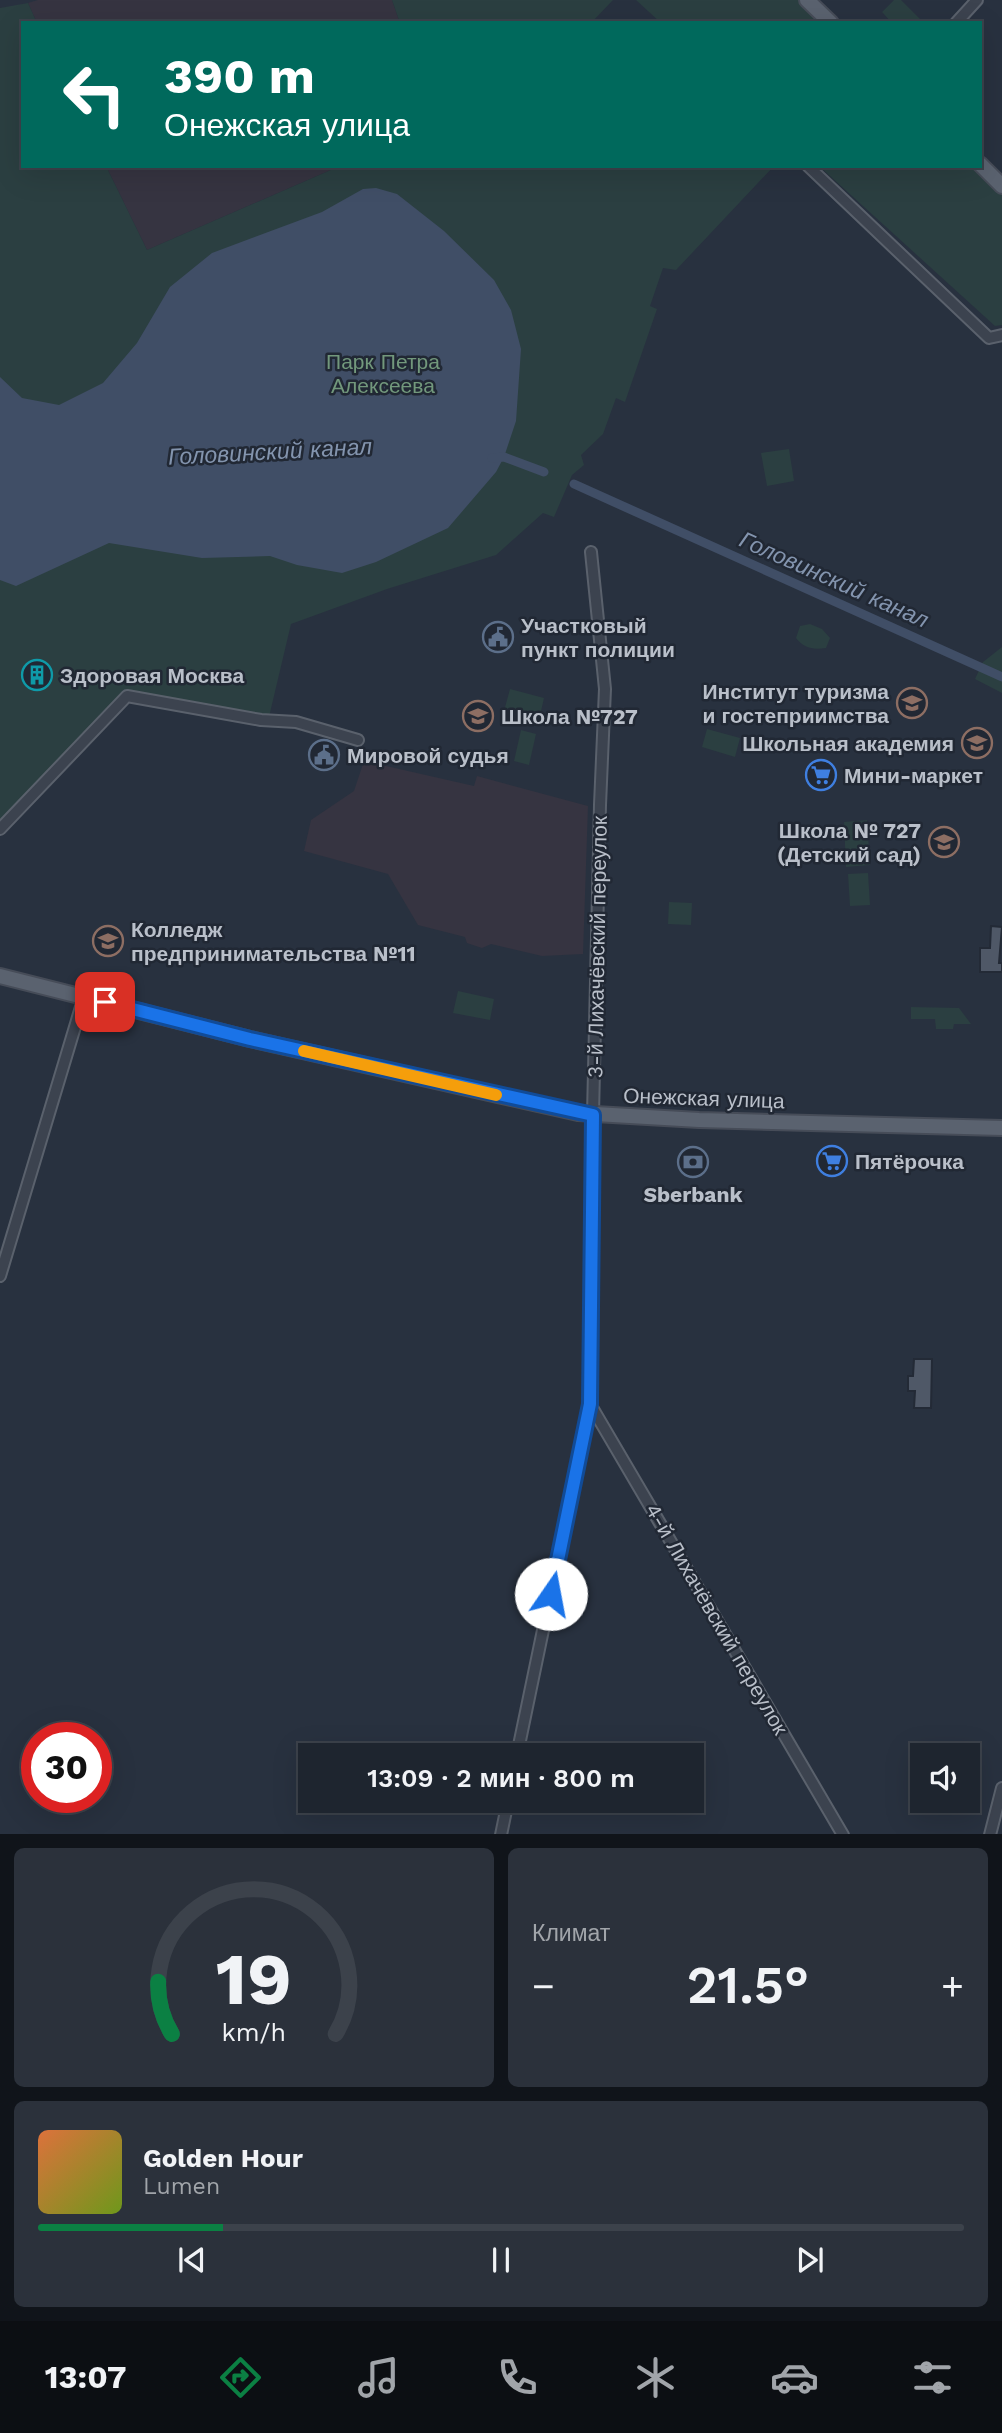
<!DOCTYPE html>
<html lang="ru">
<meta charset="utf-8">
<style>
body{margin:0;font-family:"Work Sans",sans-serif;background:#2b313b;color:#f1f3f6;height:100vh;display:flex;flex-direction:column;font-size:26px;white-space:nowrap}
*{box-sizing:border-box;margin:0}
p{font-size:23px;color:#a1a5aa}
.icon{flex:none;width:38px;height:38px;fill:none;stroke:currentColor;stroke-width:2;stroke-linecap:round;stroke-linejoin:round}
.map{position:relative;height:1834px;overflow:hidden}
.panel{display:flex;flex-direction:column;gap:14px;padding:14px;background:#10141a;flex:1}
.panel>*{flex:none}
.banner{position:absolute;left:21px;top:21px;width:961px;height:147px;border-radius:0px;box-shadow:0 7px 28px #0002,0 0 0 2px #3c424b;background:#00695c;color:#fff;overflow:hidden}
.fabs{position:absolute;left:910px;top:1743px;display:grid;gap:14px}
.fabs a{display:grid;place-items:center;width:70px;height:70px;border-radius:0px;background:#1e252f;box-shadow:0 7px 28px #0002,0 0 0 2px #3c424b;font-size:35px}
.speed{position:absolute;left:21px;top:1722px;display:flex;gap:14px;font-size:35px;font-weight:700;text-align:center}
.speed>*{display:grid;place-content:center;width:91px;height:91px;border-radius:50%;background:#1e252f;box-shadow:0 7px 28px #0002,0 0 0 2px #3c424b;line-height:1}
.speed .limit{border:10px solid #d22;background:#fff;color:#111}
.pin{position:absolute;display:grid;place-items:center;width:60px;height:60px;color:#fff;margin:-30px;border-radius:14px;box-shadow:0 4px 10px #0006}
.me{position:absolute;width:77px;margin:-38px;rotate:12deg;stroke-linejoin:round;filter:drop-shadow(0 0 5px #0008)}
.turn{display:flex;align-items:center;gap:24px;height:147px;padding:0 28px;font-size:32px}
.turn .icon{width:91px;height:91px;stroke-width:2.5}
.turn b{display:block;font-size:49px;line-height:60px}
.big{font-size:52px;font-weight:600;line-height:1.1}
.panel .card{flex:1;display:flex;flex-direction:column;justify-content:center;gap:10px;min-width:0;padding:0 24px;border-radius:10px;background:#2b313b}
.panel .dial{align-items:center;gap:0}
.dial svg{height:182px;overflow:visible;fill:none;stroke:#3c424b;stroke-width:7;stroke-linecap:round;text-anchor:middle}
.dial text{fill:#f1f3f6;stroke:none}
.song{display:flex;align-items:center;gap:21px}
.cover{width:84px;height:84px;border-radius:10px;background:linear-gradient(135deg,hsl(20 70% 55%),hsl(80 70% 35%))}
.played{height:7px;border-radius:4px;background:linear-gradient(90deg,#0b8043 20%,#3c424b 20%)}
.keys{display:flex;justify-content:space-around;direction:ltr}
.heat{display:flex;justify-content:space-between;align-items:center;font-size:38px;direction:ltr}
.panel .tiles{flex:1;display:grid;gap:14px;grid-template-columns:1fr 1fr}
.card:last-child{grid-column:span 2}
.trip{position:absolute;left:298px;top:1743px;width:406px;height:70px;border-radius:0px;background:#1e252f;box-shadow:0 7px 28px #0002,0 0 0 2px #3c424b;font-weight:600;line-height:70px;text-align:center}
.tab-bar{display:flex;height:112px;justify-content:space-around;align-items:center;background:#0c0f13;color:#a1a5aa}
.tab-bar .icon{width:49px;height:49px}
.tab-bar .on{color:#0b8043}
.tab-bar b{font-size:32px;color:#f1f3f6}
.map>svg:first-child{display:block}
.medical{fill:#363441}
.green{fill:#2b3f41}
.water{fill:#404e66}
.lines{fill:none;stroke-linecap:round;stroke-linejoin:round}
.canal{stroke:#404e66;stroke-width:9}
.building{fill:#4f5867;stroke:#232a36;stroke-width:2}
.minor-casing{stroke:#5a616c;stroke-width:14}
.major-casing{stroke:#464c58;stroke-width:18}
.minor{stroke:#3c434f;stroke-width:10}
.major{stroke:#5a626f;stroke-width:14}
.route-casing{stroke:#114b97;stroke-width:18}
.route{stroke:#1a73e8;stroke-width:12}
.slow{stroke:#f59e0b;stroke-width:12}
.labels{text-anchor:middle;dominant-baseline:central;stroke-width:5;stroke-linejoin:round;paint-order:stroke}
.park-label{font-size:21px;fill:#72987c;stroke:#212834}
.poi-label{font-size:21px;font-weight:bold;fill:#b9bfc9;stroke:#212834;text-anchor:start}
.street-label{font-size:21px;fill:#b9bfc9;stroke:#212834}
.water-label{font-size:23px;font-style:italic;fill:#8394ae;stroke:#212834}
</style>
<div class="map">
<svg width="1002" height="1835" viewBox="0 0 1002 1835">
<rect width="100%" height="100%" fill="#28313f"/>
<path class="medical" d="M 38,0 L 392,0 L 400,23 L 37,23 L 28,3 Z
M 106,166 L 340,166 L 147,250 Z
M 364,761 L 474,786 L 477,776 L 588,806 L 583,954 L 542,956 L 491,944 L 482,948 L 467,943 L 465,937 L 418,925 L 388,874 L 304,851 L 311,820 L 354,791 Z"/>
<path class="green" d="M 392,0 L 613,0 L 591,23 L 400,23 Z
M 636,0 L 798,0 L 822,23 L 661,23 Z
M 894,0 L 901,0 L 923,22 L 892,23 L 882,12 Z
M 28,3 L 37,23 L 23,23 L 23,166 L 106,166 L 147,250 L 340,166 L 774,166 L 676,270 L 663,268 L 650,306 L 657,309 L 625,402 L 616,398 L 603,434 L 581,455 L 584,465 L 572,475 L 554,517 L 543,513 L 496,555 L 387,589 L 291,624 L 269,717 L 127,690 L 0,822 L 0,8 Z
M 819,166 L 974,166 L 1002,193 L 1002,325 L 995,326 Z
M 789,449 L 794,481 L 767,486 L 761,453 Z
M 810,624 L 822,629 L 830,638 L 826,648 C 812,650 804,648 796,638 L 800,626 Z
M 1002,647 L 1002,693 L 975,679 L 983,662 Z
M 510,689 L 544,698 L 539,720 L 504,711 Z
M 707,729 L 740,738 L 735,757 L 702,747 Z
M 521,730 L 536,734 L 529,765 L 514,761 Z
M 867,820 L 870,865 L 846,867 L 844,822 Z
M 868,873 L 870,905 L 850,906 L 848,874 Z
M 669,902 L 692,903 L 691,925 L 668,924 Z
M 458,991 L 494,999 L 490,1020 L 453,1013 Z
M 911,1007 L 959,1008 L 971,1024 L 954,1024 L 953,1029 L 936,1029 L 935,1019 L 911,1019 Z"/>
<path class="water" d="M 376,188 L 397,194 L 444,231 L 494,280 L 511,310 L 521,349 L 516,421 L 504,457 L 496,472 L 448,528 L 376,562 L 342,573 L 297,565 L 270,556 L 202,558 L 109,543 L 16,586 L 0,580 L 0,377 L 22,398 L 59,405 L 103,383 L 137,343 L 170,287 L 212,253 L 322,212 L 363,189 Z"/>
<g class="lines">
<path class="canal" d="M 492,458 L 504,457 L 544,472
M 574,484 L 1002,677"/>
</g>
<path class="building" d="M 991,926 L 1002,927 L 999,963 L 1002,963 L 1002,972 L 980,972 L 980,948 L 990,948 Z
M 914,1359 L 932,1359 L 931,1408 L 914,1408 L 915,1391 L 908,1391 L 908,1376 L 913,1376 Z"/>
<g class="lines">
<g class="minor-casing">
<path id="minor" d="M 956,23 L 977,0
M 808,166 L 989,338 L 1002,335
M 0,829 L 127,696 L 261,720 L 296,722 L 358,740
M 0,1276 L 84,997
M 590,1404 L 843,1835
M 517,1755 L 590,1404 L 591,1203 L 600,805 L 605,689 L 591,552
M 501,1835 L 508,1801
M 990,1835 L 1002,1788"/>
</g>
<g class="major-casing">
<path id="major" d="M 807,0 L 831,23
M 980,164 L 1002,186
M 0,976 L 250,1039 L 578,1113 L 699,1120 L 1002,1128"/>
</g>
<use href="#minor" class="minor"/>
<use href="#major" class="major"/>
</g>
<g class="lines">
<g class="route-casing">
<path id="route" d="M 105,1002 L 250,1039 L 593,1115 L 590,1404 L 551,1594"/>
</g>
<use href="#route" class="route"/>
<path class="slow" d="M 304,1051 L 496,1095"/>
</g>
<defs>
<g id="civic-ring" transform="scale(1.575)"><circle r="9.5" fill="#212834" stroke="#5c6f8a" stroke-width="1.5"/><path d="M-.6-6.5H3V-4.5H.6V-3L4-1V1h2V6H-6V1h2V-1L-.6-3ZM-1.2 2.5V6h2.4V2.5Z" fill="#5c6f8a"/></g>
<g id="building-ring" transform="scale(1.575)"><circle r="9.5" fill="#212834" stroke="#0f9aa8" stroke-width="1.5"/><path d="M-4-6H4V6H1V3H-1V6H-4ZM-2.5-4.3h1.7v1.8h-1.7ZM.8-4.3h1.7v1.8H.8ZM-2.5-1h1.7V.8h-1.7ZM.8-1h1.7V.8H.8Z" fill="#0f9aa8"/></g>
<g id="university-ring" transform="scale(1.575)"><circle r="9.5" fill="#212834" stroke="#8d6e63" stroke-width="1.5"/><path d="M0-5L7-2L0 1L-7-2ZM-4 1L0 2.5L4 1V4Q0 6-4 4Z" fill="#8d6e63"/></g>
<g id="school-ring" transform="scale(1.575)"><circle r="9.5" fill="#212834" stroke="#8d6e63" stroke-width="1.5"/><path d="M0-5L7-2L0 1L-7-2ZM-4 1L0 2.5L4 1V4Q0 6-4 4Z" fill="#8d6e63"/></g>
<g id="supermarket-ring" transform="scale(1.575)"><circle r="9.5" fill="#212834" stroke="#3f7fe0" stroke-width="1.5"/><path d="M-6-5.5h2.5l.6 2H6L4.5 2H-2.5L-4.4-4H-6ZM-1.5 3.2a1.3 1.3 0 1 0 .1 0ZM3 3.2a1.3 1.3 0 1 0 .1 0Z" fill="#3f7fe0"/></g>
<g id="bank-ring" transform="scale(1.575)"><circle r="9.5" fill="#212834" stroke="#5c6f8a" stroke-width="1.5"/><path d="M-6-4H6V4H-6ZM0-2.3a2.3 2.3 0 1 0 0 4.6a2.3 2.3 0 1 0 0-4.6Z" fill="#5c6f8a"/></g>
</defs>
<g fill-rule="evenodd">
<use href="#civic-ring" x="498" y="637"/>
<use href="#building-ring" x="37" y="675"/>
<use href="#university-ring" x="912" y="703"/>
<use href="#school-ring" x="478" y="716"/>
<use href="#school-ring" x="977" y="743"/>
<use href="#civic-ring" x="324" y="755"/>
<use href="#supermarket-ring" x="821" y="775"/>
<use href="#school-ring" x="944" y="842"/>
<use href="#university-ring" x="108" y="941"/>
<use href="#supermarket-ring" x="832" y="1161"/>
<use href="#bank-ring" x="693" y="1162"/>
</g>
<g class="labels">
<g class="park-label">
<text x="383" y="361">Парк Петра<tspan x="383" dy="24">Алексеева</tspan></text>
</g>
<g class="poi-label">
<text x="521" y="625">Участковый<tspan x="521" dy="24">пункт полиции</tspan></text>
<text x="60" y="675">Здоровая Москва</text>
<text x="889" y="691" text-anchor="end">Институт туризма<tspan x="889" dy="24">и гостеприимства</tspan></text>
<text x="501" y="716">Школа №727</text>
<text x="954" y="743" text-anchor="end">Школьная академия</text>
<text x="347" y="755">Мировой судья</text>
<text x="844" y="775">Мини-маркет</text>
<text x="921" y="830" text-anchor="end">Школа № 727<tspan x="921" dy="24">(Детский сад)</tspan></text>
<text x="131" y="929">Колледж<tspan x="131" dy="24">предпринимательства №11</tspan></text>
<text x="855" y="1161">Пятёрочка</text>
<text x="693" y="1194" text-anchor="middle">Sberbank</text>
</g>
<g class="street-label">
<text transform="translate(597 947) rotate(-89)">3-й Лихачёвский переулок</text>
<text transform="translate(704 1098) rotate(2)">Онежская улица</text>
<text transform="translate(717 1619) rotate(60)">4-й Лихачёвский переулок</text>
</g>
<g class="water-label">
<text transform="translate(270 452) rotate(-3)">Головинский канал</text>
<text transform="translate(834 580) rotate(24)">Головинский канал</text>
</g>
</g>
</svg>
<div class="fabs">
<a><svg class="icon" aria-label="sound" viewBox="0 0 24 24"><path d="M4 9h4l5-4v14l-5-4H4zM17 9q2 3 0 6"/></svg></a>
</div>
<div class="speed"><div class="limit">30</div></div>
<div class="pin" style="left:105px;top:1002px;background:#d93025"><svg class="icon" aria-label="arrive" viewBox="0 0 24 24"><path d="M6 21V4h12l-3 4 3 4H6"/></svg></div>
<svg class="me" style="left:551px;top:1594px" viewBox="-20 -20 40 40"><circle r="19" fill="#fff"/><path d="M0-13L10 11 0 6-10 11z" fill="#1a73e8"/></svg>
<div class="trip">13:09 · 2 мин · 800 m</div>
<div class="banner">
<div class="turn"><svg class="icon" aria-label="left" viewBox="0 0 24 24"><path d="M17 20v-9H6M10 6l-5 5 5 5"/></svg><div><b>390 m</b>Онежская улица</div></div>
</div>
</div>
<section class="panel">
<div class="tiles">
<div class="card dial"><svg viewBox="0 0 100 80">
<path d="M14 69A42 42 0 1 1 86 69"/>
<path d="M14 69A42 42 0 0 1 8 46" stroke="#0b8043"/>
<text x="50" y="56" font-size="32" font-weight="700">19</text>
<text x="50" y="72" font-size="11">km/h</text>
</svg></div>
<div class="card"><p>Климат</p>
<div class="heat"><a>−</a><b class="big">21.5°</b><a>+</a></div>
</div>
<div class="card">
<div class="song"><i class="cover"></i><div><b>Golden Hour</b><p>Lumen</p></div></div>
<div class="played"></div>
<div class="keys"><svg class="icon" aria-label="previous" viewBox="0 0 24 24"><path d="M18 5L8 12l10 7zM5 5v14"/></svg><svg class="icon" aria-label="pause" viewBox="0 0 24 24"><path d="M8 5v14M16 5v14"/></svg><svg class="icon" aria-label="next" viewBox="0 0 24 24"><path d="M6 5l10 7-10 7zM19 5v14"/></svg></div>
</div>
</div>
</section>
<nav class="tab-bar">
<b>13:07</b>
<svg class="icon on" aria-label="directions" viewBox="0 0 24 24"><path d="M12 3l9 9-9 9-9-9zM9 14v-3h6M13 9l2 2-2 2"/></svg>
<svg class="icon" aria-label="music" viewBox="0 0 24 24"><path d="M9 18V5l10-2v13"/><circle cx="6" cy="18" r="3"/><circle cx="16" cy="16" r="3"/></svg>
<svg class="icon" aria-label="phone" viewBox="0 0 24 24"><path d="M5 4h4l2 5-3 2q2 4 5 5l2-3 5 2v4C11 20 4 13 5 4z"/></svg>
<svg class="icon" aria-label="climate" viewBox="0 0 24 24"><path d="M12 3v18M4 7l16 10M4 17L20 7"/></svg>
<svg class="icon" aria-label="car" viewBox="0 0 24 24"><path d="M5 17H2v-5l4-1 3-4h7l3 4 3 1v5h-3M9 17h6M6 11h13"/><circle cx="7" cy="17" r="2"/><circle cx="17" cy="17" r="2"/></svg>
<svg class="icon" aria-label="filters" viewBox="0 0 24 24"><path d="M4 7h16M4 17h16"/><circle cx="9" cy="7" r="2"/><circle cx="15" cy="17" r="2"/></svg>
</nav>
